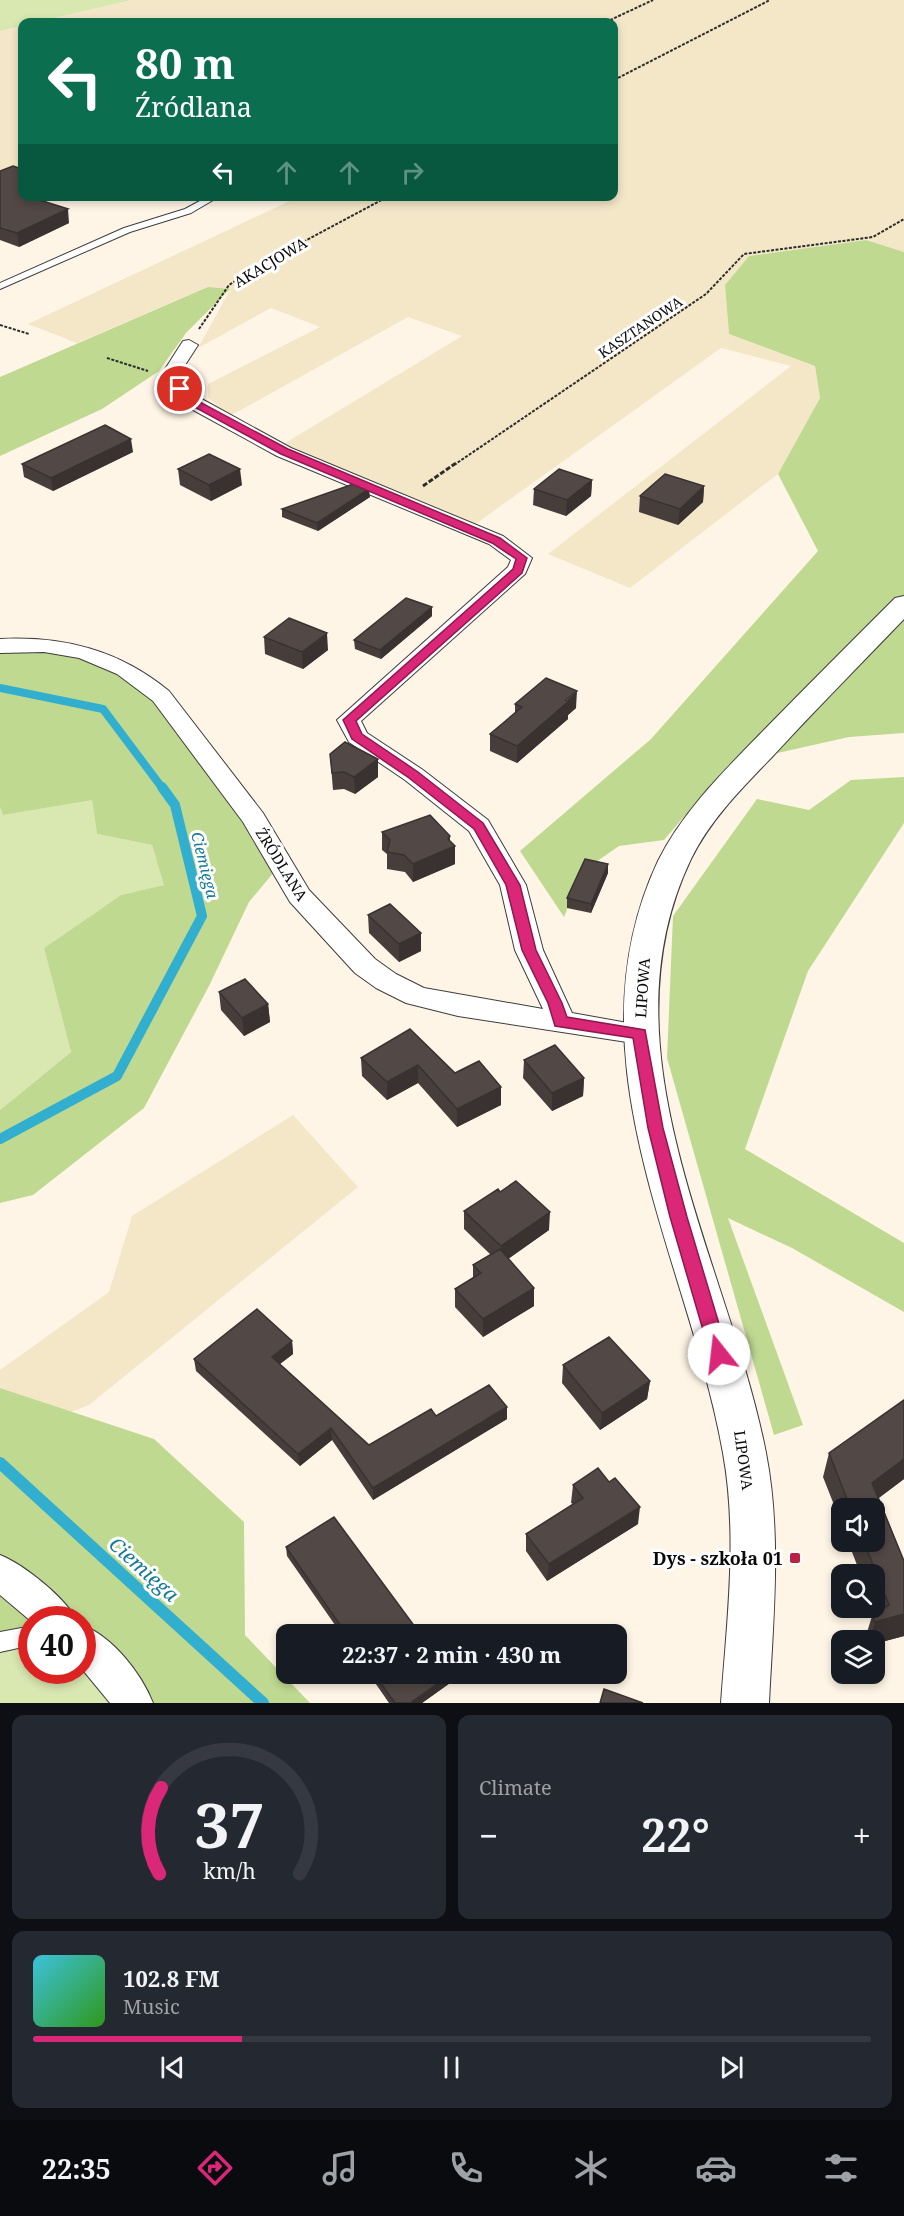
<!DOCTYPE html>
<meta charset="utf-8">
<style>
body{margin:0;font-family:"Noto Serif",serif;background:#242831;color:#f1f3f6;height:100vh;display:flex;flex-direction:column;font-size:22px;white-space:nowrap}
*{box-sizing:border-box;margin:0}
p{font-size:20px;color:#9ea1a6}
.icon{flex:none;width:33px;height:33px;fill:none;stroke:currentColor;stroke-width:2;stroke-linecap:round;stroke-linejoin:round}
.map{position:relative;height:1703px;overflow:hidden}
.details{display:flex;flex-direction:column;gap:12px;padding:12px;background:#0d0f14;flex:1}
.details>*{flex:none}
.top-card{position:absolute;left:18px;top:18px;width:600px;height:183px;border-radius:12px;box-shadow:0 3px 9px #0003;background:#0b6e4f;color:#fff;overflow:hidden}
.fabs{position:absolute;left:831px;top:1498px;display:grid;gap:12px}
.fabs a{display:grid;place-items:center;width:54px;height:54px;border-radius:12px;background:#171b24;box-shadow:0 3px 9px #0003;font-size:30px}
.speed{position:absolute;left:18px;top:1606px;display:flex;gap:12px;font-size:30px;font-weight:700;text-align:center}
.speed>*{display:grid;place-content:center;width:78px;height:78px;border-radius:50%;background:#171b24;box-shadow:0 3px 9px #0003;line-height:1}
.speed .limit{border:9px solid #d22;background:#fff;color:#111}
.pin{position:absolute;display:grid;place-items:center;width:51px;height:51px;color:#fff;margin:-26px;border:3px solid #fff;border-radius:50%;box-shadow:0 2px 6px #0007}
.me{position:absolute;width:66px;margin:-33px;rotate:344deg;stroke-linejoin:round;filter:drop-shadow(0 0 4px #0008)}
.turn{display:flex;align-items:center;gap:21px;height:126px;padding:0 18px;font-size:27px}
.turn .icon{width:78px;height:78px;stroke-width:2.5}
.turn b{display:block;font-size:42px;line-height:51px}
.lanes{display:flex;align-items:center;height:57px;padding:0 18px;background:#0003;justify-content:center;gap:30px;direction:ltr}
.lanes .off{opacity:.35}
.big{font-size:45px;font-weight:700;line-height:1.1}
.details .widget{flex:1;display:flex;flex-direction:column;justify-content:center;gap:9px;min-width:0;padding:0 21px;border-radius:12px;background:#242831}
.details .dial{align-items:center;gap:0}
.dial svg{height:156px;overflow:visible;fill:none;stroke:#363941;stroke-width:7;stroke-linecap:round;text-anchor:middle}
.dial text{fill:#f1f3f6;stroke:none}
.song{display:flex;align-items:center;gap:18px}
.cover{width:72px;height:72px;border-radius:9px;background:linear-gradient(135deg,hsl(190 70% 55%),hsl(110 70% 35%))}
.played{height:6px;border-radius:3px;background:linear-gradient(90deg,#db2777 25%,#363941 25%)}
.keys{display:flex;justify-content:space-around;direction:ltr}
.heat{display:flex;justify-content:space-between;align-items:center;font-size:33px;direction:ltr}
.details .tiles{flex:1;display:grid;gap:12px;grid-template-columns:1fr 1fr}
.widget:last-child{grid-column:span 2}
.trip{position:absolute;left:276px;top:1624px;width:351px;height:60px;border-radius:12px;background:#171b24;box-shadow:0 3px 9px #0003;font-weight:700;line-height:60px;text-align:center}
.tabs{display:flex;height:96px;justify-content:space-around;align-items:center;background:#090b0e;color:#9ea1a6}
.tabs .icon{width:42px;height:42px}
.tabs .selected{color:#db2777}
.tabs b{font-size:27px;color:#f1f3f6}
.map>svg:first-child{display:block}
.farmland{fill:#f4e7c8}
.green{fill:#d9e8b1}
.forest{fill:#bfd991}
.lines{fill:none;stroke-linecap:round;stroke-linejoin:round}
.stream-far2{stroke:#32aece;stroke-width:8}
.stream-far1{stroke:#32aece;stroke-width:10}
.stream{stroke:#32aece;stroke-width:12}
.service-casing{stroke:#3d3d3d;stroke-width:2}
.minor-casing{stroke:#3d3d3d;stroke-width:2}
.tertiary-casing{stroke:#3d3d3d;stroke-width:2}
.path-far1{stroke:#2c2c2c;stroke-width:2;stroke-dasharray:3 1.5;stroke-linecap:butt}
.path{stroke:#2c2c2c;stroke-width:3;stroke-dasharray:5 2;stroke-linecap:butt}
.service{fill:#fff;fill-rule:evenodd}
.minor{fill:#fff;fill-rule:evenodd}
.tertiary{fill:#fff;fill-rule:evenodd}
.wall{fill:#473e3c}
.shaded-wall{fill:#393231}
.building{fill:#524846;stroke:#393231;stroke-width:1.5}
.route{fill:#db2777;stroke:#8e194d;stroke-width:1.5}
.poi-dot{fill:#b92247;stroke:#fff;stroke-width:2}
.labels{text-anchor:middle;dominant-baseline:central;stroke-width:6;stroke-linejoin:round;paint-order:stroke}
.far-street-label{font-size:14px;fill:#0a0a0a;stroke:#fff}
.street-label{font-size:15px;fill:#0a0a0a;stroke:#fff}
.water-label{font-size:16px;font-style:italic;fill:#147a9a;stroke:#fff}
.near-poi-label{font-size:18px;font-weight:bold;fill:#0a0a0a;stroke:#fff;text-anchor:end}
.near-water-label{font-size:20px;font-style:italic;fill:#147a9a;stroke:#fff}
</style>
<div class="map">
<svg width="904" height="1703" viewBox="0 0 904 1703">
<rect width="100%" height="100%" fill="#fff5e6"/>
<path class="farmland" d="M 132,0 L 904,0 L 904,252 L 866,240 L 749,256 L 725,285 L 729,334 L 815,366 L 820,398 L 778,474 L 630,588 L 548,554 L 791,366 L 721,348 L 474,525 L 282,445 L 462,336 L 408,317 L 230,416 L 208,398 L 208,384 L 320,327 L 271,308 L 198,348 L 230,290 L 208,287 L 77,343 L 28,324 L 298,197 L 614,196 L 614,22 L 37,22 Z
M 22,26 L 22,164 L 0,171 L 0,31 Z
M 293,1115 L 358,1187 L 89,1405 L 71,1412 L 0,1388 L 0,1370 L 109,1292 L 132,1216 Z"/>
<path class="green" d="M 0,0 L 132,0 L 37,22 L 22,22 L 22,26 L 0,31 Z
M 92,799 L 97,834 L 152,845 L 165,885 L 121,895 L 44,948 L 71,1052 L 0,1110 L 0,807 L 3,815 Z
M 31,1635 L 32,1671 L 82,1671 L 83,1643 L 134,1703 L 0,1703 L 0,1642 Z"/>
<path class="forest" d="M 866,240 L 904,252 L 904,733 L 849,737 L 729,764 L 664,840 L 619,846 L 583,871 L 564,917 L 520,851 L 651,739 L 818,551 L 778,474 L 820,398 L 815,366 L 729,334 L 725,285 L 749,256 Z
M 208,287 L 230,289 L 186,333 L 159,371 L 102,409 L 0,456 L 0,377 Z
M 0,646 L 75,649 L 161,696 L 279,866 L 249,902 L 209,986 L 144,1108 L 33,1195 L 0,1203 L 0,1110 L 71,1052 L 44,948 L 121,895 L 164,885 L 152,845 L 97,834 L 92,800 L 3,815 L 0,807 Z
M 904,777 L 904,823 L 808,971 L 745,1149 L 904,1243 L 904,1312 L 792,1248 L 728,1218 L 803,1425 L 774,1435 L 667,1058 L 673,916 L 757,799 L 809,810 L 851,780 Z
M 0,1388 L 154,1439 L 244,1522 L 245,1635 L 310,1703 L 134,1703 L 83,1643 L 82,1620 L 32,1620 L 31,1635 L 0,1642 Z"/>
<g class="lines">
<path class="stream-far2" d="M 0,688 L 103,709 L 163,789"/>
<path class="stream-far1" d="M 0,1139 L 117,1076 L 202,916 L 175,805 L 162,787"/>
<path class="stream" d="M 0,1463 L 263,1703"/>
<g class="service-casing">
<path id="service" d="M 209,196 L 220,196 L 191,213 L 130,232 L 0,289 L 0,283 L 124,228 L 185,209 Z
M 32,1626 L 32,1645 L 0,1652 L 0,1632 Z"/>
</g>
<g class="minor-casing">
<path id="minor" d="M 189,340 L 198,345 L 178,376 L 198,397 L 291,448 L 503,536 L 532,558 L 525,574 L 361,721 L 367,733 L 423,770 L 488,820 L 526,885 L 543,950 L 572,1013 L 650,1027 L 654,1034 L 650,1041 L 640,1044 L 458,1016 L 406,1003 L 376,988 L 355,973 L 290,902 L 243,822 L 153,701 L 117,674 L 79,658 L 44,652 L 0,653 L 0,639 C 64,636 119,650 169,691 L 263,813 L 309,890 L 375,959 L 396,974 L 424,988 L 543,1009 L 515,950 L 500,885 L 469,831 L 405,780 L 349,742 L 337,720 L 508,567 L 511,560 L 489,544 L 277,456 L 184,405 L 160,377 L 183,341 Z
M 0,1555 C 23,1564 66,1598 76,1620 L 32,1620 L 32,1622 L 0,1595 Z
M 82,1625 C 113,1637 141,1673 153,1703 L 110,1703 L 82,1669 Z"/>
</g>
<g class="tertiary-casing">
<path id="tertiary" d="M 904,596 L 904,619 C 860,665 815,710 772,757 C 742,788 710,820 691,859 C 598,1053 729,1262 766,1453 C 782,1535 773,1621 769,1703 L 721,1703 C 727,1621 738,1535 723,1453 C 688,1257 565,1059 658,861 C 682,812 724,771 761,733 C 805,688 850,643 895,598 Z"/>
</g>
<path class="path-far1" d="M 606,22 L 653,0
M 614,80 L 770,0
M 0,325 L 29,334
M 199,329 L 229,285 L 260,265 L 389,196
M 107,358 L 148,371
M 454,465 L 706,294 L 744,254 L 873,237 L 904,219"/>
<path class="path" d="M 423,486 L 456,463"/>
<use href="#service" class="service"/>
<use href="#minor" class="minor"/>
<use href="#tertiary" class="tertiary"/>
</g>
<path class="wall" d="M 0,171 L 22,196 L 54,196 L 42,201 L 69,223 L 19,247 L 0,240 Z
M 133,452 L 53,491 L 24,477 L 22,464 Z
M 178,469 L 242,485 L 211,501 L 180,485 Z
M 592,480 L 591,496 L 566,516 L 533,505 L 534,489 Z
M 704,486 L 703,502 L 678,525 L 639,512 L 640,496 Z
M 370,497 L 318,531 L 282,517 L 282,509 Z
M 432,607 L 432,616 L 381,659 L 355,649 L 354,640 Z
M 264,637 L 328,650 L 303,669 L 265,654 Z
M 515,704 L 576,708 L 568,715 L 568,719 L 517,763 L 490,751 L 490,734 L 515,713 Z
M 330,754 L 378,777 L 355,794 L 344,789 L 333,790 Z
M 382,832 L 450,841 L 455,864 L 413,882 L 405,872 L 387,869 L 387,854 L 382,850 Z
M 608,864 L 608,873 L 591,913 L 567,908 L 567,898 Z
M 368,915 L 421,951 L 399,962 L 369,933 Z
M 219,992 L 268,1004 L 270,1022 L 244,1036 L 221,1010 Z
M 410,1029 L 455,1073 L 501,1087 L 501,1105 L 457,1127 L 418,1083 L 387,1100 L 362,1076 L 361,1058 Z
M 524,1060 L 584,1078 L 583,1096 L 552,1111 L 523,1078 Z
M 464,1211 L 549,1230 L 508,1259 L 534,1288 L 534,1306 L 483,1337 L 455,1307 L 455,1289 L 473,1278 L 473,1265 L 491,1255 L 464,1229 Z
M 292,1341 L 293,1354 L 280,1364 L 369,1445 L 436,1416 L 507,1419 L 373,1500 L 332,1440 L 300,1466 L 196,1371 L 194,1359 Z
M 563,1365 L 650,1381 L 647,1399 L 600,1430 L 562,1383 Z
M 904,1400 L 904,1479 L 879,1498 L 904,1561 L 904,1636 L 874,1644 L 874,1641 L 866,1641 L 865,1639 L 872,1616 L 876,1613 L 874,1608 L 874,1575 L 861,1575 L 848,1542 L 874,1542 L 874,1509 L 842,1509 L 842,1525 L 823,1477 L 829,1453 Z
M 609,1482 L 638,1524 L 547,1581 L 526,1551 L 526,1534 L 573,1504 L 571,1503 L 573,1485 Z
M 286,1547 L 421,1635 L 342,1635 L 287,1556 Z
M 369,1674 L 450,1674 L 450,1683 L 422,1703 L 389,1703 Z"/>
<path class="shaded-wall" d="M 22,196 L 54,196 L 24,208 Z
M 68,209 L 69,223 L 19,247 L 17,233 Z
M 131,439 L 133,452 L 53,491 L 51,478 Z
M 240,469 L 242,485 L 211,501 L 209,485 Z
M 592,480 L 591,496 L 566,516 L 567,500 Z
M 704,486 L 703,502 L 678,525 L 680,509 Z
M 369,489 L 370,497 L 318,531 L 317,523 Z
M 432,607 L 432,616 L 381,659 L 380,650 Z
M 327,633 L 328,650 L 303,669 L 302,652 Z
M 577,691 L 576,708 L 568,715 L 568,719 L 517,763 L 517,746 Z
M 378,759 L 378,777 L 355,794 L 354,777 Z
M 450,836 L 450,848 L 455,846 L 455,864 L 413,882 L 413,864 L 448,839 Z
M 608,864 L 608,873 L 591,913 L 591,904 Z
M 421,933 L 421,951 L 399,962 L 399,944 Z
M 268,1004 L 270,1022 L 244,1036 L 242,1018 Z
M 418,1065 L 418,1083 L 387,1100 L 387,1082 Z
M 584,1078 L 583,1096 L 552,1111 L 552,1093 Z
M 501,1087 L 501,1105 L 457,1127 L 457,1109 Z
M 550,1212 L 549,1230 L 501,1264 L 501,1246 Z
M 534,1288 L 534,1306 L 483,1337 L 483,1319 Z
M 292,1341 L 293,1354 L 273,1369 L 272,1357 Z
M 650,1381 L 647,1399 L 600,1430 L 602,1413 Z
M 507,1407 L 507,1419 L 373,1500 L 373,1488 Z
M 331,1428 L 332,1440 L 300,1466 L 298,1454 Z
M 904,1459 L 904,1479 L 866,1507 L 872,1483 Z
M 640,1507 L 638,1524 L 547,1581 L 549,1564 Z
M 904,1614 L 904,1636 L 874,1644 L 874,1641 L 870,1641 L 875,1622 Z
M 450,1675 L 450,1683 L 422,1703 L 410,1703 Z"/>
<path class="building" d="M 13,166 L 22,169 L 22,196 L 27,196 L 68,209 L 17,233 L 0,228 L 0,171 Z
M 105,425 L 131,439 L 51,478 L 22,464 Z
M 209,454 L 240,469 L 209,485 L 178,469 Z
M 559,469 L 592,480 L 567,500 L 534,489 Z
M 665,474 L 704,486 L 680,509 L 640,496 Z
M 356,483 L 369,489 L 317,523 L 282,509 Z
M 406,598 L 432,607 L 380,650 L 354,640 Z
M 289,618 L 327,633 L 302,652 L 264,637 Z
M 546,678 L 577,691 L 566,700 L 569,701 L 517,746 L 490,734 L 522,707 L 515,704 Z
M 345,742 L 378,759 L 354,777 L 344,772 L 332,773 L 330,754 Z
M 430,815 L 450,836 L 448,839 L 455,846 L 413,864 L 404,855 L 387,852 L 390,840 L 382,832 Z
M 585,859 L 608,864 L 591,904 L 567,898 Z
M 390,904 L 421,933 L 399,944 L 368,915 Z
M 245,979 L 268,1004 L 242,1018 L 219,992 Z
M 410,1029 L 455,1073 L 479,1061 L 501,1087 L 457,1109 L 418,1065 L 387,1082 L 361,1058 Z
M 555,1045 L 584,1078 L 552,1093 L 524,1060 Z
M 516,1181 L 550,1212 L 501,1246 L 464,1211 L 498,1189 L 500,1192 Z
M 500,1249 L 534,1288 L 483,1319 L 455,1289 L 481,1273 L 473,1265 Z
M 257,1309 L 292,1341 L 272,1357 L 369,1445 L 431,1409 L 436,1416 L 489,1385 L 507,1407 L 373,1488 L 331,1428 L 298,1454 L 194,1359 Z
M 609,1337 L 650,1381 L 602,1413 L 563,1365 Z
M 904,1400 L 904,1459 L 872,1483 L 904,1561 L 904,1614 L 875,1622 L 872,1616 L 889,1605 L 864,1542 L 874,1542 L 874,1509 L 851,1509 L 829,1453 Z
M 598,1468 L 609,1482 L 615,1478 L 640,1507 L 549,1564 L 526,1534 L 583,1498 L 573,1485 Z
M 334,1517 L 421,1635 L 347,1635 L 286,1547 Z
M 374,1674 L 450,1674 L 450,1675 L 410,1703 L 395,1703 Z
M 604,1689 L 643,1703 L 600,1703 Z"/>
<path class="route" d="M 176,387 L 183,387 L 194,399 L 288,449 L 500,538 L 527,558 L 522,573 L 356,721 L 362,734 L 418,772 L 483,823 L 520,885 L 536,950 L 562,1003 L 567,1017 L 645,1030 L 663,1128 L 687,1217 L 728,1354 L 725,1360 L 719,1362 L 713,1360 L 710,1354 L 670,1217 L 648,1128 L 633,1038 L 555,1026 L 548,1003 L 522,950 L 506,885 L 474,829 L 409,778 L 352,739 L 343,720 L 513,569 L 516,559 L 492,543 L 281,454 L 187,403 L 175,389 Z"/>
<rect class="poi-dot" x="789" y="1552" width="12" height="12" rx="3"/>
<g class="labels">
<g class="far-street-label">
<text transform="translate(640 327) rotate(-34)">KASZTANOWA</text>
</g>
<g class="street-label">
<text transform="translate(270 262) rotate(-31)">AKACJOWA</text>
<text transform="translate(282 864) rotate(58)">ŹRÓDLANA</text>
<text transform="translate(642 988) rotate(-86)">LIPOWA</text>
<text transform="translate(744 1460) rotate(82)">LIPOWA</text>
</g>
<g class="water-label">
<text transform="translate(205 865) rotate(76)">Ciemięga</text>
</g>
<g class="near-poi-label">
<text x="783" y="1558">Dys - szkoła 01</text>
</g>
<g class="near-water-label">
<text transform="translate(144 1569) rotate(42)">Ciemięga</text>
</g>
</g>
</svg>
<div class="fabs">
<a><svg class="icon" aria-label="sound" viewBox="0 0 24 24"><path d="M4 9h4l5-4v14l-5-4H4zM17 9q2 3 0 6"/></svg></a>
<a><svg class="icon" aria-label="search" viewBox="0 0 24 24"><circle cx="10" cy="10" r="6"/><path d="M15 15l6 6"/></svg></a>
<a><svg class="icon" aria-label="layers" viewBox="0 0 24 24"><path d="M12 4l9 5-9 5-9-5zM3 14l9 5 9-5"/></svg></a>
</div>
<div class="speed"><div class="limit">40</div></div>
<div class="pin" style="left:180px;top:389px;background:#d93025"><svg class="icon" aria-label="arrive" viewBox="0 0 24 24"><path d="M6 21V4h12l-3 4 3 4H6"/></svg></div>
<svg class="me" style="left:719px;top:1354px" viewBox="-20 -20 40 40"><circle r="19" fill="#fff"/><path d="M0-13L10 11 0 6-10 11z" fill="#db2777"/></svg>
<div class="trip">22:37 · 2 min · 430 m</div>
<div class="top-card">
<div class="turn"><svg class="icon" aria-label="left" viewBox="0 0 24 24"><path d="M17 20v-9H6M10 6l-5 5 5 5"/></svg><div><b>80 m</b>Źródlana</div></div>
<div class="lanes"><svg class="icon" aria-label="left" viewBox="0 0 24 24"><path d="M17 20v-9H6M10 6l-5 5 5 5"/></svg><svg class="icon off" aria-label="ahead" viewBox="0 0 24 24"><path d="M12 20V5M6 11l6-6 6 6"/></svg><svg class="icon off" aria-label="ahead" viewBox="0 0 24 24"><path d="M12 20V5M6 11l6-6 6 6"/></svg><svg class="icon off" aria-label="right" viewBox="0 0 24 24"><path d="M7 20v-9h11M14 6l5 5-5 5"/></svg></div>
</div>
</div>
<section class="details">
<div class="tiles">
<div class="widget dial"><svg viewBox="0 0 100 80">
<path d="M14 69A42 42 0 1 1 86 69"/>
<path d="M14 69A42 42 0 0 1 15 25" stroke="#db2777"/>
<text x="50" y="56" font-size="32" font-weight="700">37</text>
<text x="50" y="72" font-size="11">km/h</text>
</svg></div>
<div class="widget"><p>Climate</p>
<div class="heat"><a>−</a><b class="big">22°</b><a>+</a></div>
</div>
<div class="widget">
<div class="song"><i class="cover"></i><div><b>102.8 FM</b><p>Music</p></div></div>
<div class="played"></div>
<div class="keys"><svg class="icon" aria-label="previous" viewBox="0 0 24 24"><path d="M18 5L8 12l10 7zM5 5v14"/></svg><svg class="icon" aria-label="pause" viewBox="0 0 24 24"><path d="M8 5v14M16 5v14"/></svg><svg class="icon" aria-label="next" viewBox="0 0 24 24"><path d="M6 5l10 7-10 7zM19 5v14"/></svg></div>
</div>
</div>
</section>
<nav class="tabs">
<b>22:35</b>
<svg class="icon selected" aria-label="directions" viewBox="0 0 24 24"><path d="M12 3l9 9-9 9-9-9zM9 14v-3h6M13 9l2 2-2 2"/></svg>
<svg class="icon" aria-label="music" viewBox="0 0 24 24"><path d="M9 18V5l10-2v13"/><circle cx="6" cy="18" r="3"/><circle cx="16" cy="16" r="3"/></svg>
<svg class="icon" aria-label="phone" viewBox="0 0 24 24"><path d="M5 4h4l2 5-3 2q2 4 5 5l2-3 5 2v4C11 20 4 13 5 4z"/></svg>
<svg class="icon" aria-label="climate" viewBox="0 0 24 24"><path d="M12 3v18M4 7l16 10M4 17L20 7"/></svg>
<svg class="icon" aria-label="car" viewBox="0 0 24 24"><path d="M5 17H2v-5l4-1 3-4h7l3 4 3 1v5h-3M9 17h6M6 11h13"/><circle cx="7" cy="17" r="2"/><circle cx="17" cy="17" r="2"/></svg>
<svg class="icon" aria-label="filters" viewBox="0 0 24 24"><path d="M4 7h16M4 17h16"/><circle cx="9" cy="7" r="2"/><circle cx="15" cy="17" r="2"/></svg>
</nav>
